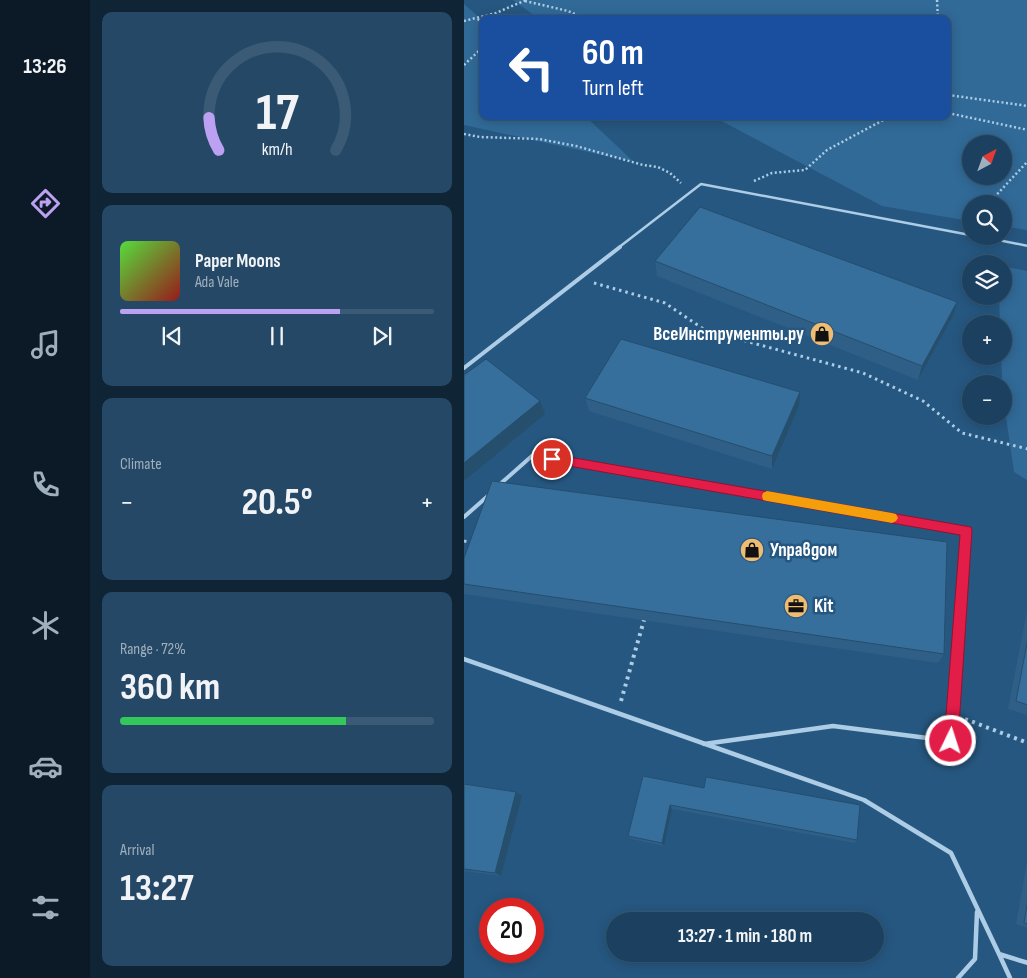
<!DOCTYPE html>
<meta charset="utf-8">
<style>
body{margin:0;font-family:"Sofia Sans Condensed",sans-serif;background:#254866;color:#f1f3f6;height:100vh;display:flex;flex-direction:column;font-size:19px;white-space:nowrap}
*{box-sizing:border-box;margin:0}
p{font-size:16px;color:#a0afbd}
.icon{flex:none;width:28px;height:28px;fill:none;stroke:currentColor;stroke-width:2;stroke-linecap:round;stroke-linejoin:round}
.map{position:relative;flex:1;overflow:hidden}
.drawer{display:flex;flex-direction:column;gap:12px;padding:12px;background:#0f2435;width:374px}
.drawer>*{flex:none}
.hud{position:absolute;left:15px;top:15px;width:472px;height:105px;border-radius:10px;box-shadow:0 2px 12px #0003,0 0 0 1px #3a5a75;background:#1a4fa0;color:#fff;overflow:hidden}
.needle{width:32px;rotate:41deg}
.buttons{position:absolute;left:498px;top:135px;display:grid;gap:10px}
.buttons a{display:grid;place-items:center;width:50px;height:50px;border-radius:50%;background:#1c4160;box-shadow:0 2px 12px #0003,0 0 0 1px #3a5a75;font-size:25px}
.speed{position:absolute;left:15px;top:898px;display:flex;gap:10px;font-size:25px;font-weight:700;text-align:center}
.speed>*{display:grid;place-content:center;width:65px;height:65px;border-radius:50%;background:#1c4160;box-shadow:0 2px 12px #0003,0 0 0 1px #3a5a75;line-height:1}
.speed .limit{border:8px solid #d22;background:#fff;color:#111}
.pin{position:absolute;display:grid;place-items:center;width:42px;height:42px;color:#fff;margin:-21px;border:2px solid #fff;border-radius:50%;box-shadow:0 1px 5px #0007}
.me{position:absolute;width:55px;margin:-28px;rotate:4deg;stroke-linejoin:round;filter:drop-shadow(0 0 4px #0008)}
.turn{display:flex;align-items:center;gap:18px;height:105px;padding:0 20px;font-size:22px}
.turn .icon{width:65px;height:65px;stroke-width:2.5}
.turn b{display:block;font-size:35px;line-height:42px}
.big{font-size:38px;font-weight:700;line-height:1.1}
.drawer .card{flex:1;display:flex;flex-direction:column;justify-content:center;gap:8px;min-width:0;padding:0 18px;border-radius:10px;background:#254866}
.drawer .dial{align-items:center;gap:0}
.dial svg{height:130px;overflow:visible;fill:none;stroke:#3a5a75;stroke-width:7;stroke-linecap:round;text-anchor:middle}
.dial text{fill:#f1f3f6;stroke:none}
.song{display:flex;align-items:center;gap:15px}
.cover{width:60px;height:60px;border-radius:8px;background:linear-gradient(135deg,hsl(110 70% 55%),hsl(0 70% 35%))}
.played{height:5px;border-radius:2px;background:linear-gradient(90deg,#bca0f2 70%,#3a5a75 70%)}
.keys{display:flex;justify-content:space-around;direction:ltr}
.heat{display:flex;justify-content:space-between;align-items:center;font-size:28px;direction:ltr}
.charge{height:8px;border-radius:4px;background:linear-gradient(90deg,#34c759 72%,#3a5a75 0)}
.trip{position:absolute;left:142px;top:912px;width:278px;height:50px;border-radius:25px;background:#1c4160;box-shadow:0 2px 12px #0003,0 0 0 1px #3a5a75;font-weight:700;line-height:50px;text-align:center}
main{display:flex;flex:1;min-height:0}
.menu{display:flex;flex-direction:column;width:90px;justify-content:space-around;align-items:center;background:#0b1a26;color:#a0afbd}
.menu .icon{width:35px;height:35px}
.menu .active{color:#bca0f2}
.menu b{font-size:22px;color:#f1f3f6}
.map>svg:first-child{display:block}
.green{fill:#316a97;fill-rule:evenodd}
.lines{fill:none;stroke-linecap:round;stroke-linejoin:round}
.path-far2{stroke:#adcde6;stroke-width:2.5;stroke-dasharray:2 2.5;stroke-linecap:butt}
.path-far1{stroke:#adcde6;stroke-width:3;stroke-dasharray:2.5 4;stroke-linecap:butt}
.path{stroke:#adcde6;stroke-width:4;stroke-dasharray:3 4.5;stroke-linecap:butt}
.lane-far2{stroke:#adcde6;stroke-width:2.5}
.lane-far1{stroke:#adcde6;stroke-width:4}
.lane{stroke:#adcde6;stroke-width:4.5}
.wall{fill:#2f5f86}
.shaded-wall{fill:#264e6d}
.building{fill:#376f9c;stroke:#264e6d}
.route{fill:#e11d48;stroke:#92132f}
.slow{fill:#f59e0b}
.labels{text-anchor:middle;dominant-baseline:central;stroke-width:5;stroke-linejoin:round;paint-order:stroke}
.poi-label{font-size:19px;font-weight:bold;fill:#fff;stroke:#265780;text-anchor:start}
</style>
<main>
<nav class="menu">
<b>13:26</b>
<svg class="icon active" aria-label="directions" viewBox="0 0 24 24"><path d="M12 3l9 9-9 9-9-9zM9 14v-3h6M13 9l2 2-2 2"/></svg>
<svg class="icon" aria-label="music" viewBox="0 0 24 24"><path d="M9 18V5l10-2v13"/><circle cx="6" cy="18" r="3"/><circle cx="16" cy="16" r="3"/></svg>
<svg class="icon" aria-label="phone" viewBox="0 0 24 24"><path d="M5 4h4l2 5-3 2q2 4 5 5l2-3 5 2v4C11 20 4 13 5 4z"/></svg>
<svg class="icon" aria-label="climate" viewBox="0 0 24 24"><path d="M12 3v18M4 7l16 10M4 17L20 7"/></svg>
<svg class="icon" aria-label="car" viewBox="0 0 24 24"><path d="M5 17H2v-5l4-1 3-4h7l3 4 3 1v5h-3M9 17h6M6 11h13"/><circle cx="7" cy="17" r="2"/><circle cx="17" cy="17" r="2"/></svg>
<svg class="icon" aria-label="filters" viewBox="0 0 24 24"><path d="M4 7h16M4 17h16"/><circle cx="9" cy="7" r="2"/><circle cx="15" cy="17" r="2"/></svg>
</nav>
<section class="drawer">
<div class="card dial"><svg viewBox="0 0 100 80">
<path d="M14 69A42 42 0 1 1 86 69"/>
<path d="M14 69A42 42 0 0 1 8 49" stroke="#bca0f2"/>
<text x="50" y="56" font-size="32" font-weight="700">17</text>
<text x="50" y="72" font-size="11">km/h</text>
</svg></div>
<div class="card">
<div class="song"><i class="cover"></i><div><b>Paper Moons</b><p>Ada Vale</p></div></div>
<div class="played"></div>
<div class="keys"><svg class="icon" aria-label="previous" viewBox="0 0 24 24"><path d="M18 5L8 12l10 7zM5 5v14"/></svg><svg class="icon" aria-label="pause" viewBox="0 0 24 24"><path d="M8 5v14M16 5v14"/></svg><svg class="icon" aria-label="next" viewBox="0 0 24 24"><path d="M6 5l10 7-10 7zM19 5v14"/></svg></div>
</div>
<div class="card"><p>Climate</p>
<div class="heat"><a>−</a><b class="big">20.5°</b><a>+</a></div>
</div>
<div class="card"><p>Range · 72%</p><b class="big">360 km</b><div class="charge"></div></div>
<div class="card"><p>Arrival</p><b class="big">13:27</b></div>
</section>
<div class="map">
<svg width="564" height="978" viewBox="0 0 564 978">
<rect width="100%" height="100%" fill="#265780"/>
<path class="green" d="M 49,0 L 563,0 L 563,230 L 539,226 L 539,204 L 506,204 L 506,221 L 418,206 L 248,116 L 484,116 L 484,19 L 75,19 ZM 506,144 L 539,144 L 539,176 L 506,176 Z
M 0,4 L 19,21 L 19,116 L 121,116 L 170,162 L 0,125 Z
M 539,266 L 563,271 L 563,480 L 550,472 L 539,396 L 537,356 L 539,356 L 539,324 L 536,324 L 535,296 L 539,296 Z"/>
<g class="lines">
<path class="path-far2" d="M 473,0 L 474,19
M 61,1 L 104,11 L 122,19
M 14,19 L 19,26
M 0,21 L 32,13 L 62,0
M 0,65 L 19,47
M 484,95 L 564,106
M 484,113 L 564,130
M 0,134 L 16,137 L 75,139 L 112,146 L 179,165 L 194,167 L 206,173 L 217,183
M 290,181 L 308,173 L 341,170 L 363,150 L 427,116
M 524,204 L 564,161"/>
<path class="path-far1" d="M 130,283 L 201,303 L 241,330 L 399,373 L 459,401 L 498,433 L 564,449
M 0,541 L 8,543"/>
<path class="path" d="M 157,701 L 180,620
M 501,719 L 564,743"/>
<path class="lane-far2" d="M 514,236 L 564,246
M 154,248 L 237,184 L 506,235"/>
<path class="lane-far1" d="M 0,368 L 156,247
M 35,485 L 69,455 L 502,531 L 499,567
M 0,517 L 25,495"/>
<path class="lane" d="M 0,659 L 400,800 L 487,853 L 535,954 L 564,963
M 240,744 L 369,726 L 487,741 L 500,566
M 535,954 L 546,978
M 494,978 L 511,959 L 513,912"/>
</g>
<path class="wall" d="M 191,261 L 489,316 L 454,380 L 193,276 Z
M 121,398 L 335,406 L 308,469 L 125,411 Z
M 0,558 L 480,654 L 474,663 L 0,594 Z
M 564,606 L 564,715 L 544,709 Z
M 179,776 L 393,840 L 391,843 L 208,809 L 200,846 L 167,839 L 164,836 Z
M 0,784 L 52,792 L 58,796 L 37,876 L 0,871 Z
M 564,857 L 564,928 L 552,924 Z"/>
<path class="shaded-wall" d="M 493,302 L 489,316 L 454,380 L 458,366 Z
M 336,392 L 335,406 L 308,469 L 308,456 Z
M 76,401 L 81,414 L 0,481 L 0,463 Z
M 52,792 L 58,796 L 37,876 L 31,873 Z
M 206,805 L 208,809 L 200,846 L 198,843 Z"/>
<path class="building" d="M 236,207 L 493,302 L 458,366 L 191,261 Z
M 157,339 L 336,392 L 308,456 L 121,398 Z
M 22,359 L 76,401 L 0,463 L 0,375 Z
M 28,481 L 483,542 L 480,654 L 0,584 L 0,558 Z
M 564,638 L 564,705 L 552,701 Z
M 179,776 L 240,788 L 242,777 L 396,805 L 393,840 L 206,805 L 198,843 L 164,836 Z
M 0,784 L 52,792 L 31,873 L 0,869 Z
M 564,899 L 564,924 L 560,923 Z"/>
<path class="route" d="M 88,454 L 507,527 L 508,530 L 494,741 L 492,746 L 487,748 L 482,746 L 480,741 L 496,535 L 88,463 L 82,459 Z"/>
<path class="slow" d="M 303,491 L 428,513 L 432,514 L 434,518 L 432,521 L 428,523 L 303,501 L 299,500 L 298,496 L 299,493 Z"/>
<defs>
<g id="shop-disc" transform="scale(1.25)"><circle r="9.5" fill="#efbd72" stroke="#265780"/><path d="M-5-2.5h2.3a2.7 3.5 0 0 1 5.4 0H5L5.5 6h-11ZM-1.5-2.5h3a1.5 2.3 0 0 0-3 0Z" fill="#111"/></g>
<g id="office-disc" transform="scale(1.25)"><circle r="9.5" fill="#efbd72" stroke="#265780"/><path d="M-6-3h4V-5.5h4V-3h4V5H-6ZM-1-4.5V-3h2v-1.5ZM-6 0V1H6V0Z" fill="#111"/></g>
</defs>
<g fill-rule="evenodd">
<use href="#shop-disc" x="358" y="334"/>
<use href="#shop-disc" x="288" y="550"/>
<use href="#office-disc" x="332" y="606"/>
</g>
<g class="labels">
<g class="poi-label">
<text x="340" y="334" text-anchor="end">ВсеИнструменты.ру</text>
<text x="306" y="550">Управдом</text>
<text x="350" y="606">Kit</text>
</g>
</g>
</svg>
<div class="buttons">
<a><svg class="needle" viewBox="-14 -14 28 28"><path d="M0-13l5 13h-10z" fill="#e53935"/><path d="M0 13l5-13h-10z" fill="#a0afbd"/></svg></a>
<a><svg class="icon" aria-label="search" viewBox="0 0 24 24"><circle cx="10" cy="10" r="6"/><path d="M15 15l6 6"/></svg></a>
<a><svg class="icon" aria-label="layers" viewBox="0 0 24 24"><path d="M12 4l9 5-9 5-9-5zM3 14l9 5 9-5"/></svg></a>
<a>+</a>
<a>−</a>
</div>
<div class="speed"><div class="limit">20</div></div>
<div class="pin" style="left:88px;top:459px;background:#d93025"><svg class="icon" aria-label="arrive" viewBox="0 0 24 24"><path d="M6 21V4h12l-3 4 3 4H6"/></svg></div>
<svg class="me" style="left:487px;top:741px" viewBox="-20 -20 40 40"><circle r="17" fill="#e11d48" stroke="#fff" stroke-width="3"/><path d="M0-11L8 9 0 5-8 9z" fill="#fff"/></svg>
<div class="trip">13:27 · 1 min · 180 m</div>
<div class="hud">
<div class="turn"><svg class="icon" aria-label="left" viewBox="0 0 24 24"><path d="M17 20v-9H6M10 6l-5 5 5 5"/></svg><div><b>60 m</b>Turn left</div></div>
</div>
</div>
</main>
